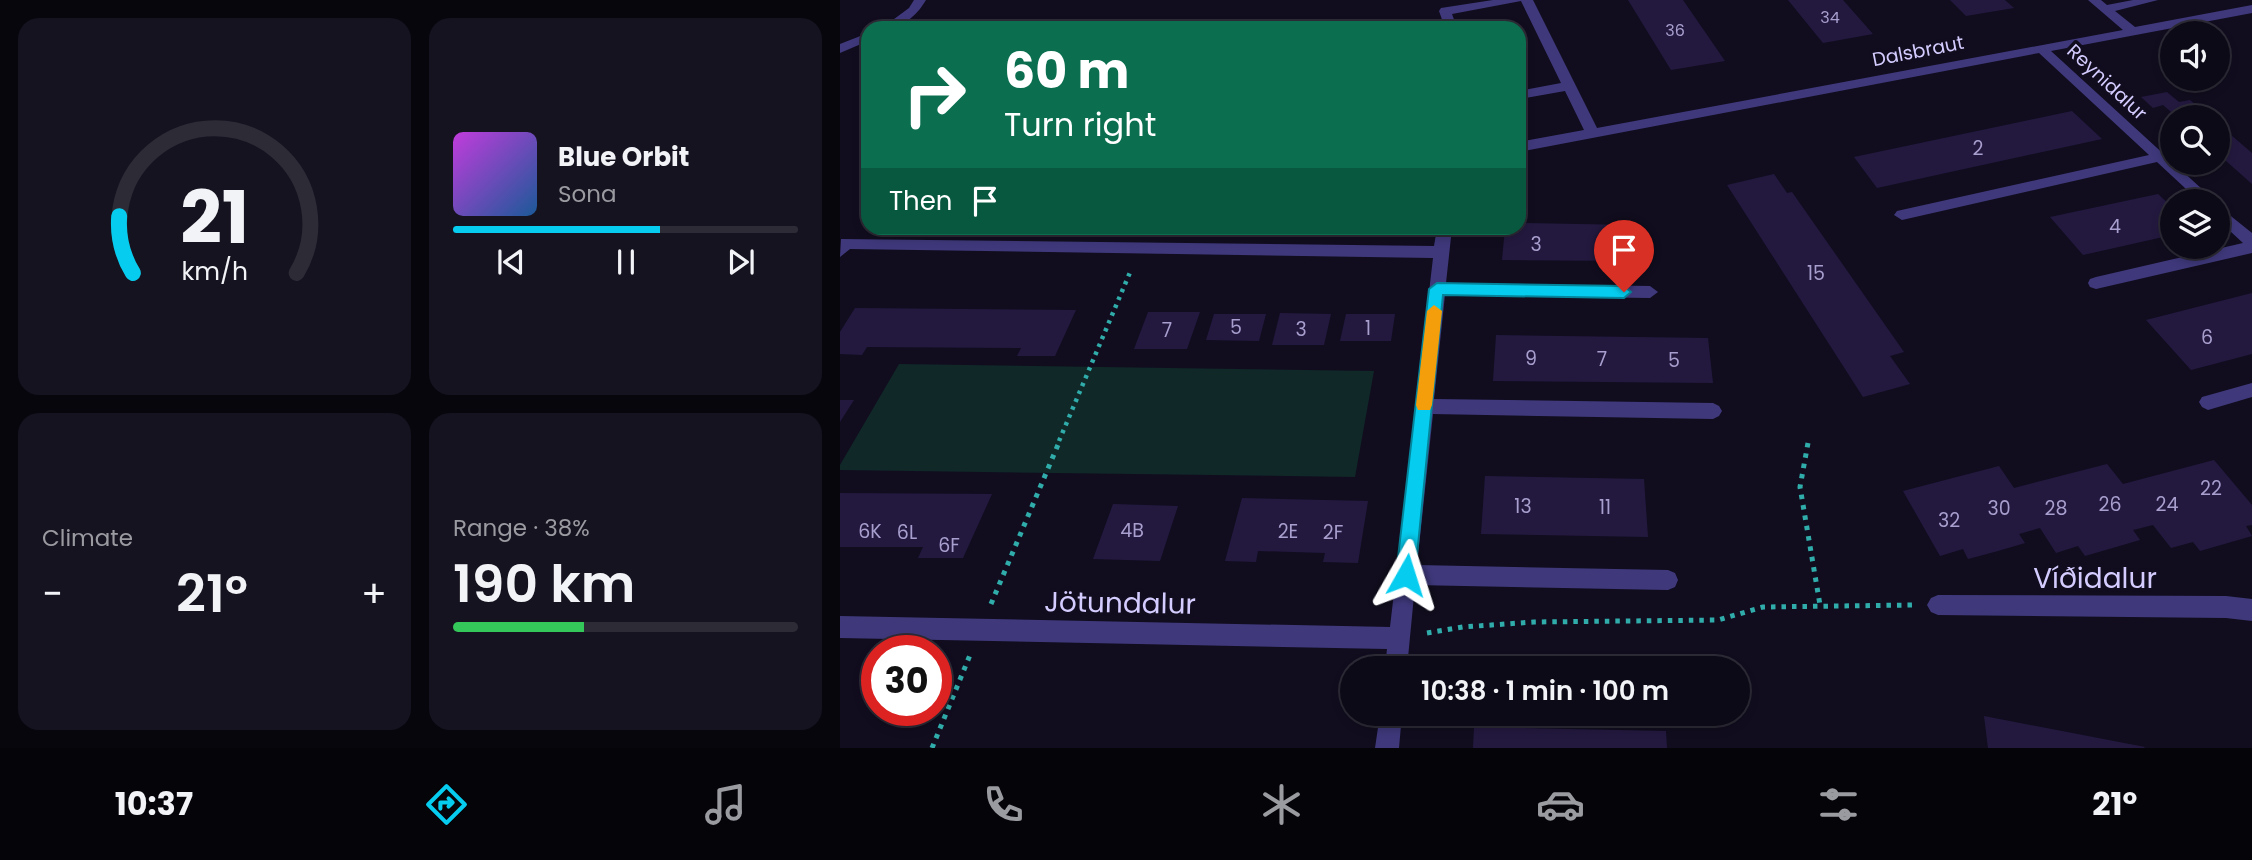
<!DOCTYPE html>
<meta charset="utf-8">
<style>
body{margin:0;font-family:Poppins,sans-serif;background:#161320;color:#f1f3f6;height:100vh;display:flex;flex-direction:column;font-size:26px;white-space:nowrap}
*{box-sizing:border-box;margin:0}
p{font-size:23px;color:#9a9aa1}
.icon{flex:none;width:38px;height:38px;fill:none;stroke:currentColor;stroke-width:2;stroke-linecap:round;stroke-linejoin:round}
.map{position:relative;flex:1;overflow:hidden}
.details{display:flex;flex-direction:column;gap:18px;padding:18px;background:#07060d;width:840px}
.details>*{flex:none}
.banner{position:absolute;left:21px;top:21px;width:665px;height:214px;border-radius:21px;box-shadow:0 4px 10px #0003,0 0 0 2px #2d2b36;background:#0b6e4f;color:#fff;overflow:hidden}
.controls{position:absolute;left:1320px;top:21px;display:grid;gap:14px}
.controls a{display:grid;place-items:center;width:70px;height:70px;border-radius:50%;background:#0d0a17;box-shadow:0 4px 10px #0003,0 0 0 2px #2d2b36;font-size:35px}
.speed{position:absolute;left:21px;top:635px;display:flex;gap:14px;font-size:35px;font-weight:700;text-align:center}
.speed>*{display:grid;place-content:center;width:91px;height:91px;border-radius:50%;background:#0d0a17;box-shadow:0 4px 10px #0003,0 0 0 2px #2d2b36;line-height:1}
.speed .limit{border:10px solid #d22;background:#fff;color:#111}
.pin{position:absolute;display:grid;place-items:center;width:60px;height:60px;color:#fff;margin:-72px -30px;border-radius:50% 50% 50% 0;rotate:-45deg;box-shadow:0 0 7px #0007}
.pin .icon{rotate:45deg}
.me{position:absolute;width:77px;margin:-38px;rotate:6deg;stroke-linejoin:round;filter:drop-shadow(0 0 5px #0008)}
.turn{display:flex;align-items:center;gap:24px;height:147px;padding:0 28px;font-size:32px}
.turn .icon{width:91px;height:91px;stroke-width:2.5}
.turn b{display:block;font-size:49px;line-height:60px}
.then{display:flex;align-items:center;height:66px;padding:0 28px;background:#0003;gap:14px;font-size:26px}
.big{font-size:52px;font-weight:600;line-height:1.1}
.details .tile{flex:1;display:flex;flex-direction:column;justify-content:center;gap:10px;min-width:0;padding:0 24px;border-radius:21px;background:#161320}
.details .dial{align-items:center;gap:0}
.dial svg{height:182px;overflow:visible;fill:none;stroke:#2d2b36;stroke-width:7;stroke-linecap:round;text-anchor:middle}
.dial text{fill:#f1f3f6;stroke:none}
.song{display:flex;align-items:center;gap:21px}
.cover{width:84px;height:84px;border-radius:10px;background:linear-gradient(135deg,hsl(290 70% 55%),hsl(210 70% 35%))}
.played{height:7px;border-radius:4px;background:linear-gradient(90deg,#06cdef 60%,#2d2b36 60%)}
.keys{display:flex;justify-content:space-around;direction:ltr}
.heat{display:flex;justify-content:space-between;align-items:center;font-size:38px;direction:ltr}
.charge{height:10px;border-radius:5px;background:linear-gradient(90deg,#34c759 38%,#2d2b36 0)}
.details .tiles{flex:1;display:grid;gap:18px;grid-template-columns:repeat(2,1fr)}
.trip{position:absolute;left:500px;top:656px;width:410px;height:70px;border-radius:35px;background:#0d0a17;box-shadow:0 4px 10px #0003,0 0 0 2px #2d2b36;font-weight:600;line-height:70px;text-align:center}
.dock{display:flex;height:112px;justify-content:space-around;align-items:center;background:#050409;color:#9a9aa1}
.dock .icon{width:49px;height:49px}
.dock .selected{color:#06cdef}
.dock b{font-size:32px;color:#f1f3f6}
main{display:flex;flex:1;min-height:0}
.map>svg:first-child{display:block}
.green{fill:#102828}
.building{fill:#23193f}
.lines{fill:none;stroke-linecap:round;stroke-linejoin:round}
.path-far1{stroke:#30adab;stroke-width:4.5;stroke-dasharray:3.5 5;stroke-linecap:butt}
.path{stroke:#30adab;stroke-width:5;stroke-dasharray:4.5 6;stroke-linecap:butt}
.minor{fill:#3f397c;fill-rule:evenodd}
.route{fill:#06cdef;stroke:#04859b;stroke-width:2}
.slow{fill:#f59e0b}
.labels{text-anchor:middle;dominant-baseline:central;stroke-width:7;stroke-linejoin:round;paint-order:stroke}
.far-number-label{font-size:16px;fill:#a89fce}
.far-street-label{font-size:19px;fill:#d4ccfe;stroke:#110d1f}
.number-label{font-size:19px;fill:#a89fce}
.near-street-label{font-size:28px;fill:#d4ccfe;stroke:#110d1f}
</style>
<main>
<section class="details">
<div class="tiles">
<div class="tile dial"><svg viewBox="0 0 100 80">
<path d="M14 69A42 42 0 1 1 86 69"/>
<path d="M14 69A42 42 0 0 1 8 44" stroke="#06cdef"/>
<text x="50" y="56" font-size="32" font-weight="700">21</text>
<text x="50" y="72" font-size="11">km/h</text>
</svg></div>
<div class="tile">
<div class="song"><i class="cover"></i><div><b>Blue Orbit</b><p>Sona</p></div></div>
<div class="played"></div>
<div class="keys"><svg class="icon" aria-label="previous" viewBox="0 0 24 24"><path d="M18 5L8 12l10 7zM5 5v14"/></svg><svg class="icon" aria-label="pause" viewBox="0 0 24 24"><path d="M8 5v14M16 5v14"/></svg><svg class="icon" aria-label="next" viewBox="0 0 24 24"><path d="M6 5l10 7-10 7zM19 5v14"/></svg></div>
</div>
<div class="tile"><p>Climate</p>
<div class="heat"><a>−</a><b class="big">21°</b><a>+</a></div>
</div>
<div class="tile"><p>Range · 38%</p><b class="big">190 km</b><div class="charge"></div></div>
</div>
</section>
<div class="map">
<svg width="1412" height="748" viewBox="0 0 1412 748">
<rect width="100%" height="100%" fill="#110d1f"/>
<path class="green" d="M 59,364 L 534,371 L 515,477 L 0,470 L 0,465 Z"/>
<path class="building" d="M 788,0 L 843,0 L 885,61 L 831,70 Z
M 948,0 L 1003,0 L 1033,34 L 983,43 Z
M 1110,0 L 1165,0 L 1174,8 L 1126,16 Z
M 1327,92 L 1339,102 L 1350,100 L 1370,117 L 1337,117 L 1323,105 L 1313,108 L 1301,97 Z
M 1232,111 L 1262,139 L 1037,188 L 1014,157 Z
M 1377,123 L 1412,153 L 1412,184 L 1377,153 Z
M 934,174 L 947,193 L 952,192 L 1064,352 L 1050,356 L 1070,384 L 1023,397 L 887,185 Z
M 1318,194 L 1332,207 L 1332,235 L 1243,255 L 1210,217 Z
M 679,223 L 792,225 L 794,261 L 662,260 L 665,228 L 679,228 Z
M 1412,293 L 1412,354 L 1351,370 L 1306,320 Z
M 15,308 L 236,310 L 215,356 L 177,356 L 181,348 L 27,347 L 22,355 L 0,354 L 0,332 Z
M 308,312 L 360,312 L 347,349 L 294,349 Z
M 440,313 L 491,314 L 484,345 L 432,345 Z
M 374,314 L 426,314 L 419,341 L 366,340 Z
M 506,314 L 555,314 L 551,341 L 500,341 Z
M 656,335 L 868,338 L 873,383 L 653,381 Z
M 0,400 L 14,400 L 0,422 Z
M 1374,460 L 1412,505 L 1412,525 L 1406,526 L 1412,536 L 1360,551 L 1353,542 L 1331,548 L 1313,525 L 1293,530 L 1300,540 L 1245,556 L 1238,546 L 1216,553 L 1200,528 L 1179,534 L 1185,543 L 1158,551 L 1128,559 L 1123,549 L 1100,556 L 1063,491 L 1159,466 L 1174,488 L 1267,464 L 1283,484 Z
M 645,476 L 804,479 L 808,537 L 641,534 Z
M 0,493 L 152,494 L 123,558 L 78,558 L 83,547 L 0,547 Z
M 402,498 L 528,501 L 518,563 L 483,562 L 485,553 L 418,551 L 416,562 L 385,561 Z
M 273,504 L 338,506 L 320,561 L 253,559 Z
M 1144,716 L 1305,747 L 1304,748 L 1148,748 Z
M 634,727 L 826,731 L 827,748 L 633,748 Z"/>
<g class="lines">
<path class="path-far1" d="M 219,441 L 291,270"/>
<path class="path" d="M 968,443 L 960,487 L 980,605
M 151,604 L 220,440
M 587,633 L 623,627 L 694,622 L 878,620 L 923,607 L 1073,605
M 92,748 L 130,655"/>
<path class="minor" d="M 74,0 L 86,0 C 76,17 62,28 42,28 L 69,8 Z
M 653,0 L 693,0 L 757,128 L 1283,30 L 1248,0 L 1261,0 L 1267,5 L 1293,0 L 1318,0 L 1275,11 L 1295,27 L 1412,5 L 1412,13 L 1211,51 L 1375,201 L 1359,201 L 1317,162 L 1062,220 L 1054,215 L 1057,211 L 1309,155 L 1199,53 L 679,152 L 679,142 L 744,130 L 725,91 L 679,99 L 679,91 L 721,83 L 681,1 L 612,14 L 617,28 L 605,28 L 599,11 L 601,8 Z
M 28,33 L 28,41 L 0,53 L 0,44 Z
M 1377,205 L 1412,233 L 1412,253 L 1256,289 L 1250,287 L 1248,283 L 1250,279 L 1256,277 L 1403,243 L 1377,219 Z
M 597,228 L 612,228 L 606,283 L 810,286 L 818,292 L 810,298 L 605,295 L 594,399 L 873,403 L 879,406 L 882,411 L 879,416 L 873,419 L 593,414 L 577,565 L 828,570 L 835,573 L 838,580 L 835,587 L 828,590 L 575,585 L 567,668 L 545,668 L 547,649 L 0,638 L 0,616 L 550,627 L 593,258 L 10,249 L 0,257 L 1,239 L 594,246 Z
M 1412,383 L 1412,397 L 1368,410 L 1362,407 L 1359,402 L 1362,397 Z
M 1098,595 L 1386,596 L 1412,599 L 1412,621 L 1386,618 L 1098,615 L 1091,612 L 1087,605 L 1091,598 Z
M 540,714 L 562,714 L 559,748 L 535,748 Z"/>
</g>
<path class="route" d="M 597,283 L 784,286 L 791,292 L 784,298 L 603,295 L 575,575 L 572,582 L 566,585 L 559,582 L 556,575 L 589,289 Z"/>
<path class="slow" d="M 594,305 L 602,311 L 592,405 L 590,410 L 578,410 L 576,405 L 587,311 Z"/>
<g class="labels">
<g class="far-number-label">
<text x="990" y="17">34</text>
<text x="835" y="30">36</text>
</g>
<g class="far-street-label">
<text transform="translate(1078 51) rotate(-11)">Dalsbraut</text>
<text transform="translate(1267 82) rotate(43)">Reynidalur</text>
</g>
<g class="number-label">
<text x="1138" y="148">2</text>
<text x="1275" y="226">4</text>
<text x="696" y="244">3</text>
<text x="976" y="273">15</text>
<text x="396" y="327">5</text>
<text x="528" y="328">1</text>
<text x="461" y="329">3</text>
<text x="327" y="330">7</text>
<text x="1367" y="337">6</text>
<text x="691" y="358">9</text>
<text x="762" y="359">7</text>
<text x="834" y="360">5</text>
<text x="1371" y="488">22</text>
<text x="1270" y="504">26</text>
<text x="1327" y="504">24</text>
<text x="683" y="506">13</text>
<text x="765" y="507">11</text>
<text x="1159" y="508">30</text>
<text x="1216" y="508">28</text>
<text x="1109" y="520">32</text>
<text x="292" y="530">4B</text>
<text x="30" y="531">6K</text>
<text x="448" y="531">2E</text>
<text x="67" y="532">6L</text>
<text x="493" y="532">2F</text>
<text x="109" y="545">6F</text>
</g>
<g class="near-street-label">
<text x="1255" y="578">Víðidalur</text>
<text transform="translate(280 603) rotate(1)">Jötundalur</text>
</g>
</g>
</svg>
<div class="controls">
<a><svg class="icon" aria-label="sound" viewBox="0 0 24 24"><path d="M4 9h4l5-4v14l-5-4H4zM17 9q2 3 0 6"/></svg></a>
<a><svg class="icon" aria-label="search" viewBox="0 0 24 24"><circle cx="10" cy="10" r="6"/><path d="M15 15l6 6"/></svg></a>
<a><svg class="icon" aria-label="layers" viewBox="0 0 24 24"><path d="M12 4l9 5-9 5-9-5zM3 14l9 5 9-5"/></svg></a>
</div>
<div class="speed"><div class="limit">30</div></div>
<div class="pin" style="left:784px;top:292px;background:#d93025"><svg class="icon" aria-label="arrive" viewBox="0 0 24 24"><path d="M6 21V4h12l-3 4 3 4H6"/></svg></div>
<svg class="me" style="left:566px;top:575px" viewBox="-20 -20 40 40"><path d="M0-17L14 15 0 8-14 15z" fill="#06cdef" stroke="#fff" stroke-width="4"/></svg>
<div class="trip">10:38 · 1 min · 100 m</div>
<div class="banner">
<div class="turn"><svg class="icon" aria-label="right" viewBox="0 0 24 24"><path d="M7 20v-9h11M14 6l5 5-5 5"/></svg><div><b>60 m</b>Turn right</div></div>
<div class="then">Then<svg class="icon" aria-label="arrive" viewBox="0 0 24 24"><path d="M6 21V4h12l-3 4 3 4H6"/></svg></div>
</div>
</div>
</main>
<nav class="dock">
<b>10:37</b>
<svg class="icon selected" aria-label="directions" viewBox="0 0 24 24"><path d="M12 3l9 9-9 9-9-9zM9 14v-3h6M13 9l2 2-2 2"/></svg>
<svg class="icon" aria-label="music" viewBox="0 0 24 24"><path d="M9 18V5l10-2v13"/><circle cx="6" cy="18" r="3"/><circle cx="16" cy="16" r="3"/></svg>
<svg class="icon" aria-label="phone" viewBox="0 0 24 24"><path d="M5 4h4l2 5-3 2q2 4 5 5l2-3 5 2v4C11 20 4 13 5 4z"/></svg>
<svg class="icon" aria-label="climate" viewBox="0 0 24 24"><path d="M12 3v18M4 7l16 10M4 17L20 7"/></svg>
<svg class="icon" aria-label="car" viewBox="0 0 24 24"><path d="M5 17H2v-5l4-1 3-4h7l3 4 3 1v5h-3M9 17h6M6 11h13"/><circle cx="7" cy="17" r="2"/><circle cx="17" cy="17" r="2"/></svg>
<svg class="icon" aria-label="filters" viewBox="0 0 24 24"><path d="M4 7h16M4 17h16"/><circle cx="9" cy="7" r="2"/><circle cx="15" cy="17" r="2"/></svg>
<b>21°</b>
</nav>
